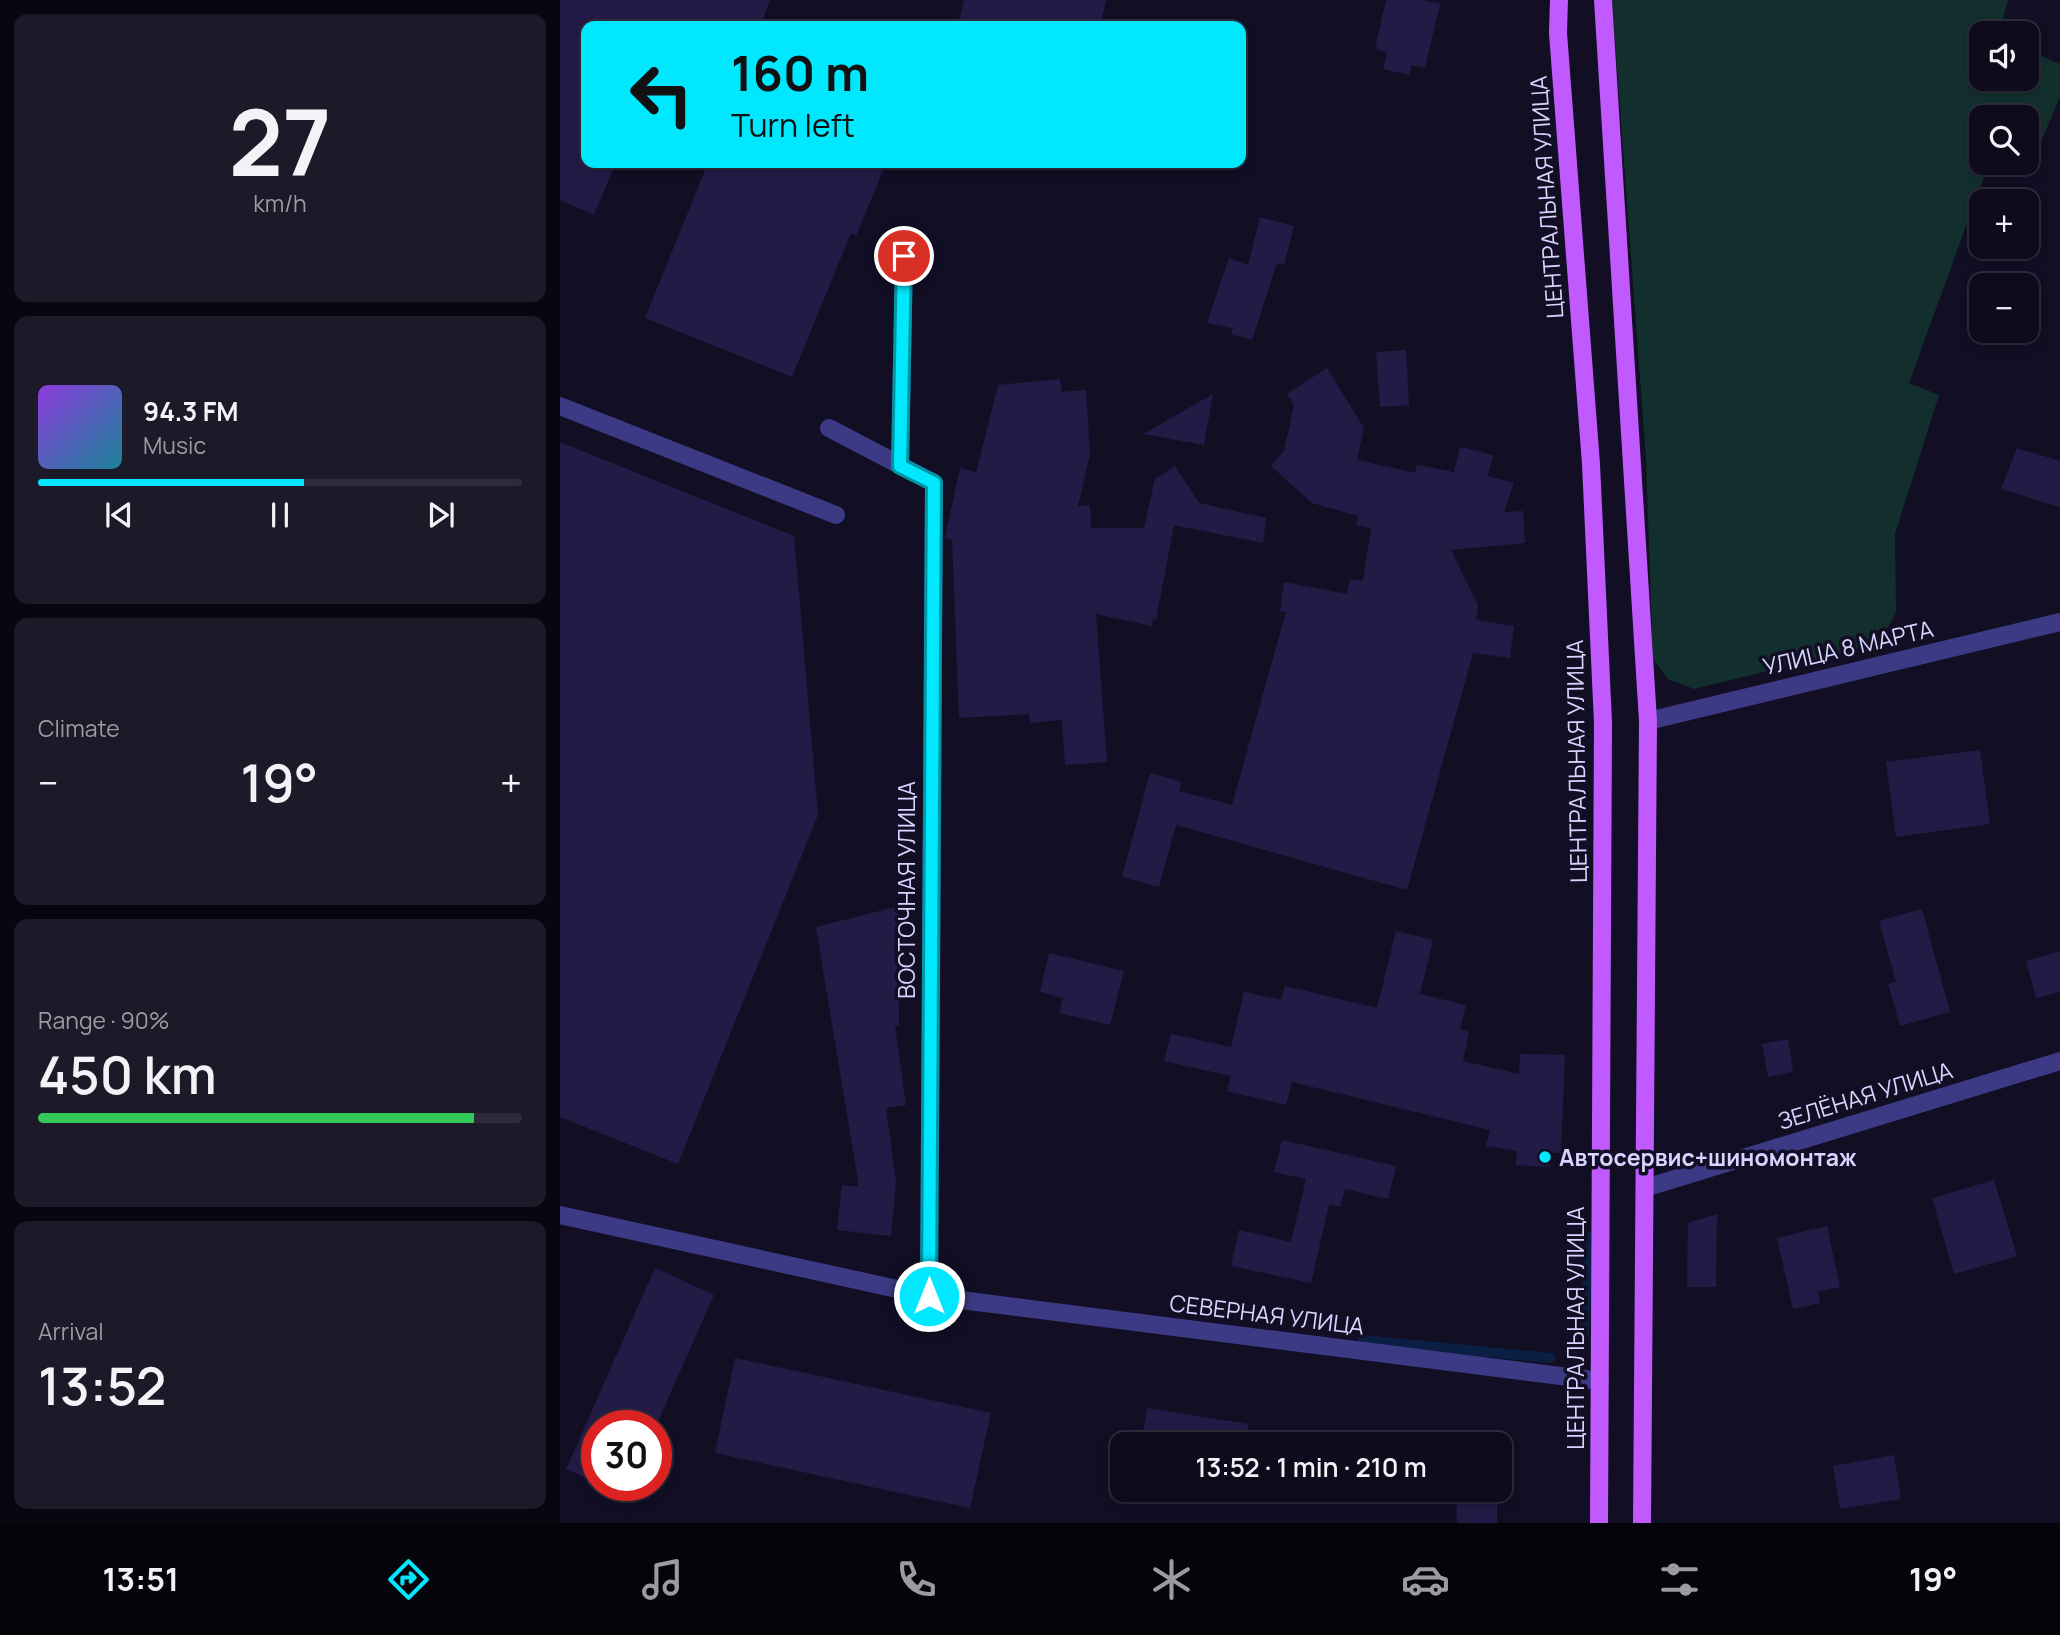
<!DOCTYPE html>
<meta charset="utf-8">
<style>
body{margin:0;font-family:Manrope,sans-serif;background:#1c1929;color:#f1f3f6;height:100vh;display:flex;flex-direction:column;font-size:26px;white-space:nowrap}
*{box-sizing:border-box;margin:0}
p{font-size:23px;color:#9b9ba3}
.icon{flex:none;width:38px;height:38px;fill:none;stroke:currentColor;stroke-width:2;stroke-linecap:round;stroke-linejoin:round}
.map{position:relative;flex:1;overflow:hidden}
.sheet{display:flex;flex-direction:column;gap:14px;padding:14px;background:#08060f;width:560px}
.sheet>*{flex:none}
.guide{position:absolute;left:21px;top:21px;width:665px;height:147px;border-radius:14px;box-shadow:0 4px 10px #0003,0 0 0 2px #2e2b3b;background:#00e7fe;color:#111;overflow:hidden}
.controls{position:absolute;left:1409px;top:21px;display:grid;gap:14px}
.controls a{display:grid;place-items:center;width:70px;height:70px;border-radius:14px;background:#0e0b1c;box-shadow:0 4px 10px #0003,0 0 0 2px #2e2b3b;font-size:35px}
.speed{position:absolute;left:21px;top:1410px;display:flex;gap:14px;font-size:35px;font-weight:700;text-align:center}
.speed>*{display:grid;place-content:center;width:91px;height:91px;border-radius:50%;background:#0e0b1c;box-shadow:0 4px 10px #0003,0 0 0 2px #2e2b3b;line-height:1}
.speed .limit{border:10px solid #d22;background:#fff;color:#111}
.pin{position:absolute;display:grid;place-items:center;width:60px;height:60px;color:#fff;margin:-30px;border:4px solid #fff;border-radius:50%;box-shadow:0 2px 7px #0007}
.me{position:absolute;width:77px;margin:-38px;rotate:0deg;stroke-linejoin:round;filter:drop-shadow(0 0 5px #0008)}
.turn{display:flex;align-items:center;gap:24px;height:147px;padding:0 35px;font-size:32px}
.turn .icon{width:91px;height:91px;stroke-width:2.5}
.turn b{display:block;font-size:49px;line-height:60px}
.big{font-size:52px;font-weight:600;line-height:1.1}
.sheet .tile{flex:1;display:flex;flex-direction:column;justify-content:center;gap:10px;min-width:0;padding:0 24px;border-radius:14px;background:#1c1929}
.sheet .dial{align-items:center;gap:0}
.dial b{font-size:91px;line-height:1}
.song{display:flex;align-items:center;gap:21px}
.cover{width:84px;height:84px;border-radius:10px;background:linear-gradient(135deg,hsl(270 70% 55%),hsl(190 70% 35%))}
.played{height:7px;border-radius:4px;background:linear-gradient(90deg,#00e7fe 55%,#2e2b3b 55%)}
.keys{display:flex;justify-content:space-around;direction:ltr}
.heat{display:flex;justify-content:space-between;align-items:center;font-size:38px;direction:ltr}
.charge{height:10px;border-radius:5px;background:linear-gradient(90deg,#34c759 90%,#2e2b3b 0)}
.trip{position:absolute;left:550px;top:1432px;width:402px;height:70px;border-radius:14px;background:#0e0b1c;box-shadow:0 4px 10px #0003,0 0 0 2px #2e2b3b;font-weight:600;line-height:70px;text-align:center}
.tabs{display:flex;height:112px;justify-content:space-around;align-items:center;background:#06040b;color:#9b9ba3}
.tabs .icon{width:49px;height:49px}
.tabs .active{color:#00e7fe}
.tabs b{font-size:32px;color:#f1f3f6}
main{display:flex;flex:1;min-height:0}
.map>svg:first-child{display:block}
.green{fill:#122f2e}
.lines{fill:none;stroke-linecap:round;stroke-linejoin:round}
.stream{stroke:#0a1f43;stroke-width:10}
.building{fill:#231b46}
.minor{stroke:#3c3a84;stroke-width:18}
.major{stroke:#c05aff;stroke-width:18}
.route-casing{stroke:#0096a5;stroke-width:18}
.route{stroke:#00e7fe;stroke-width:12}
.poi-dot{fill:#00e7fe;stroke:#120f25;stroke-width:2.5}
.labels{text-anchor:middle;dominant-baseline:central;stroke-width:7;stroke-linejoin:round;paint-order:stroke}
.street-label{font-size:23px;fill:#d8d3ff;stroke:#120f25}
.poi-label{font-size:23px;font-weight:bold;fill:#d8d3ff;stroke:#120f25;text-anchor:start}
</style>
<main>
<section class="sheet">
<div class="tile dial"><b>27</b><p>km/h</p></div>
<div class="tile">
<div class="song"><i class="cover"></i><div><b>94.3 FM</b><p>Music</p></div></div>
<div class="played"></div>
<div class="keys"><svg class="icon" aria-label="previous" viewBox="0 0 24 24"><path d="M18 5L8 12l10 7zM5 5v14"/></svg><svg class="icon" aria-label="pause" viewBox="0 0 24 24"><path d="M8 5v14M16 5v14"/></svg><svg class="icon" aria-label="next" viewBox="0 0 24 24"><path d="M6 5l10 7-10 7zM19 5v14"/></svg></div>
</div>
<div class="tile"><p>Climate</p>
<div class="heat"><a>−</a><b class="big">19°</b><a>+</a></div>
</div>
<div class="tile"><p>Range · 90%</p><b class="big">450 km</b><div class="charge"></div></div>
<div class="tile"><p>Arrival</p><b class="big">13:52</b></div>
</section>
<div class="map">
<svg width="1500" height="1523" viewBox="0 0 1500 1523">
<rect width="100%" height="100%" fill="#120f25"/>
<path class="green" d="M 1052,0 L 1448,0 L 1439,33 L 1421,33 L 1421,79 L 1466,79 L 1467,50 L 1500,64 L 1500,97 L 1474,158 L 1467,156 L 1466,117 L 1421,117 L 1421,163 L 1429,163 L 1349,383 L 1379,395 L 1335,534 L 1336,612 L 1319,644 L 1134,689 L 1108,679 L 1093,659 L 1086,459 Z"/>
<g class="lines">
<path class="stream" d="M 803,1340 L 990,1358
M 1012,1353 L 1024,1334 L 1029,1236"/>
</g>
<path class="building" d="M 0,0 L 210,0 L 200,26 L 26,26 L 26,163 L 56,163 L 34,215 L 0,200 Z
M 404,0 L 546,0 L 540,26 L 398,26 Z
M 826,0 L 863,0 L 880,4 L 865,68 L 852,65 L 849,75 L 823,69 L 827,52 L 815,49 Z
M 148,163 L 326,163 L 296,236 L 291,233 L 232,377 L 85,318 Z
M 700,217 L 734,226 L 724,265 L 717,263 L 692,340 L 671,334 L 673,328 L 647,323 L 669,258 L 688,265 Z
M 846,350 L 849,405 L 820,407 L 816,352 Z
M 767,368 L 804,428 L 797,460 L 855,473 L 857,465 L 894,472 L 900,447 L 933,455 L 928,476 L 954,483 L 944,512 L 963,511 L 965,543 L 891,550 L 918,605 L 916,620 L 954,626 L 950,658 L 913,653 L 847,890 L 616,825 L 599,887 L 562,877 L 590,773 L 622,782 L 619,791 L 672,805 L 726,612 L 720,611 L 724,582 L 787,594 L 790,579 L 803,581 L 811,528 L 796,525 L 798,516 L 752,503 L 711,466 L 724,451 L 734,405 L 727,394 Z
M 500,379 L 502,392 L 526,390 L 530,454 L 518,506 L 530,505 L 531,528 L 584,528 L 595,479 L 615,466 L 639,503 L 706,518 L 703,543 L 614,525 L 596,620 L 593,619 L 592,626 L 536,614 L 547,762 L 505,765 L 502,720 L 470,723 L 469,714 L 399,718 L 392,540 L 385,538 L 400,468 L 416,472 L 438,385 Z
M 653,394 L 644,445 L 583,434 Z
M 0,442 L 234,536 L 258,815 L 118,1164 L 0,1117 Z
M 1457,448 L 1500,461 L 1500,507 L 1441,489 Z
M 1420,750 L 1430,824 L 1336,837 L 1326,762 Z
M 339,906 L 339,1025 L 335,1026 L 346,1105 L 326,1108 L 336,1181 L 331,1236 L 277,1230 L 282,1185 L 299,1187 L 256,927 Z
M 1362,909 L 1390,1012 L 1340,1026 L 1328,984 L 1336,982 L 1319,921 Z
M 836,931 L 873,940 L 860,994 L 906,1005 L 900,1029 L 909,1032 L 903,1061 L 959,1074 L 960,1054 L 1005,1055 L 1001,1153 L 991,1153 L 990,1167 L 956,1165 L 957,1151 L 926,1146 L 930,1130 L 732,1082 L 726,1105 L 667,1091 L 671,1076 L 604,1061 L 611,1034 L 671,1047 L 684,992 L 721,1000 L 725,986 L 817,1008 Z
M 1500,951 L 1500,992 L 1476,998 L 1466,961 Z
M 489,953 L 564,971 L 550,1025 L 499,1013 L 503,998 L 480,992 Z
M 1228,1039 L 1233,1072 L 1208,1077 L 1202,1044 Z
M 722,1140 L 836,1166 L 828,1199 L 785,1189 L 780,1207 L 769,1204 L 751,1283 L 671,1266 L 679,1230 L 731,1242 L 746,1179 L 714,1172 Z
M 1434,1180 L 1457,1256 L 1394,1274 L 1372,1198 Z
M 1157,1214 L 1156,1287 L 1127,1287 L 1128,1223 Z
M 1267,1226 L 1280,1287 L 1258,1292 L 1260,1303 L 1233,1309 L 1217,1238 Z
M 95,1268 L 154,1295 L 96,1426 L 37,1426 L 37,1483 L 6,1469 Z
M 175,1358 L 431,1413 L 410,1508 L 155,1453 Z
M 587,1408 L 688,1424 L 686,1444 L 581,1444 Z
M 896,1433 L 936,1433 L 936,1444 L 896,1444 Z
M 1334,1455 L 1341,1499 L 1280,1509 L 1273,1466 Z
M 580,1489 L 650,1489 L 648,1500 Z
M 665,1489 L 721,1489 L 720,1498 Z
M 896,1489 L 937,1489 L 937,1523 L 897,1523 Z"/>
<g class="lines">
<path class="minor" d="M 0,406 L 276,515
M 269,428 L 374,483 L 369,1296
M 340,466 L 344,256
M 1088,721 L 1500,622
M 1085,1188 L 1500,1061
M 0,1215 L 369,1296 L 1040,1381"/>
<path class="major" d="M 999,0 L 998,33 L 1031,464 L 1043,723 L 1039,1523
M 1043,0 L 1088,721 L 1082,1523"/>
</g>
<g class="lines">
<g class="route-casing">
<path id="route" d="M 344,256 L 340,466 L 374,483 L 369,1296"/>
</g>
<use href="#route" class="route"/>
</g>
<circle class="poi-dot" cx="985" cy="1157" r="7"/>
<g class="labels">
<g class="street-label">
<text transform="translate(986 197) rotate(-94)">ЦЕНТРАЛЬНАЯ УЛИЦА</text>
<text transform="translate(1288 647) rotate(-13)">УЛИЦА 8 МАРТА</text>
<text transform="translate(1016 761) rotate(-91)">ЦЕНТРАЛЬНАЯ УЛИЦА</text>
<text transform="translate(346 890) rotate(-90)">ВОСТОЧНАЯ УЛИЦА</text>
<text transform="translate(1305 1095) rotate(-17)">ЗЕЛЁНАЯ УЛИЦА</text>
<text transform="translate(707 1314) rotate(7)">СЕВЕРНАЯ УЛИЦА</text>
<text transform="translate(1015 1328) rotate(-90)">ЦЕНТРАЛЬНАЯ УЛИЦА</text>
</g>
<g class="poi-label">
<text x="999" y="1157">Автосервис+шиномонтаж</text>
</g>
</g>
</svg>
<div class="controls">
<a><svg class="icon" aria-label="sound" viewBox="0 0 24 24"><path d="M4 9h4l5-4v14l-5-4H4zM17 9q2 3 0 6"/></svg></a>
<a><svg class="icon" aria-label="search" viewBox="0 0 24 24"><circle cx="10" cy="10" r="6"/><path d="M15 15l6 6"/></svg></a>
<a>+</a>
<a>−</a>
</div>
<div class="speed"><div class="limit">30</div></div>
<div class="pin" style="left:344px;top:256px;background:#d93025"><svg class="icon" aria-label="arrive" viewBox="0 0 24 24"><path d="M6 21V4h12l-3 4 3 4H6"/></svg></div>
<svg class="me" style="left:369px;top:1296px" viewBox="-20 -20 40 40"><circle r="17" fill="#00e7fe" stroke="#fff" stroke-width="3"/><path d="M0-11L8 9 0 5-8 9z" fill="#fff"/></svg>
<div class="trip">13:52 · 1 min · 210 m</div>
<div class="guide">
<div class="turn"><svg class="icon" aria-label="left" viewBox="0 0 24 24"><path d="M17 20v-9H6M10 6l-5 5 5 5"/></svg><div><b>160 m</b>Turn left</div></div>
</div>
</div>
</main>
<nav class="tabs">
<b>13:51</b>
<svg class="icon active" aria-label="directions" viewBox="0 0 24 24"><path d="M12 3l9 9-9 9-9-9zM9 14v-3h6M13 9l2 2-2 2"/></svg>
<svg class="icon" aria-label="music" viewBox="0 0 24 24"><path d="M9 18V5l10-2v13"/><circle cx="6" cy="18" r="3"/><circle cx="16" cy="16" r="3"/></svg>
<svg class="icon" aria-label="phone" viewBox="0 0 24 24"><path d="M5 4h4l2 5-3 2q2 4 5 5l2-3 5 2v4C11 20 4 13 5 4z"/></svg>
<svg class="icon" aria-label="climate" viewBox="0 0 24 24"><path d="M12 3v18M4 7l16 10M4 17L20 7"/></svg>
<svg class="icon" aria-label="car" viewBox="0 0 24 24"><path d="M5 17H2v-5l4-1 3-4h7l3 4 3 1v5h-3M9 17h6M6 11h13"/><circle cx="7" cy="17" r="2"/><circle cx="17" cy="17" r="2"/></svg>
<svg class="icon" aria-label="filters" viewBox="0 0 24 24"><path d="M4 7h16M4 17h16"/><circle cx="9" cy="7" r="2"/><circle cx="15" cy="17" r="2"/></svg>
<b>19°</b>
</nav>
